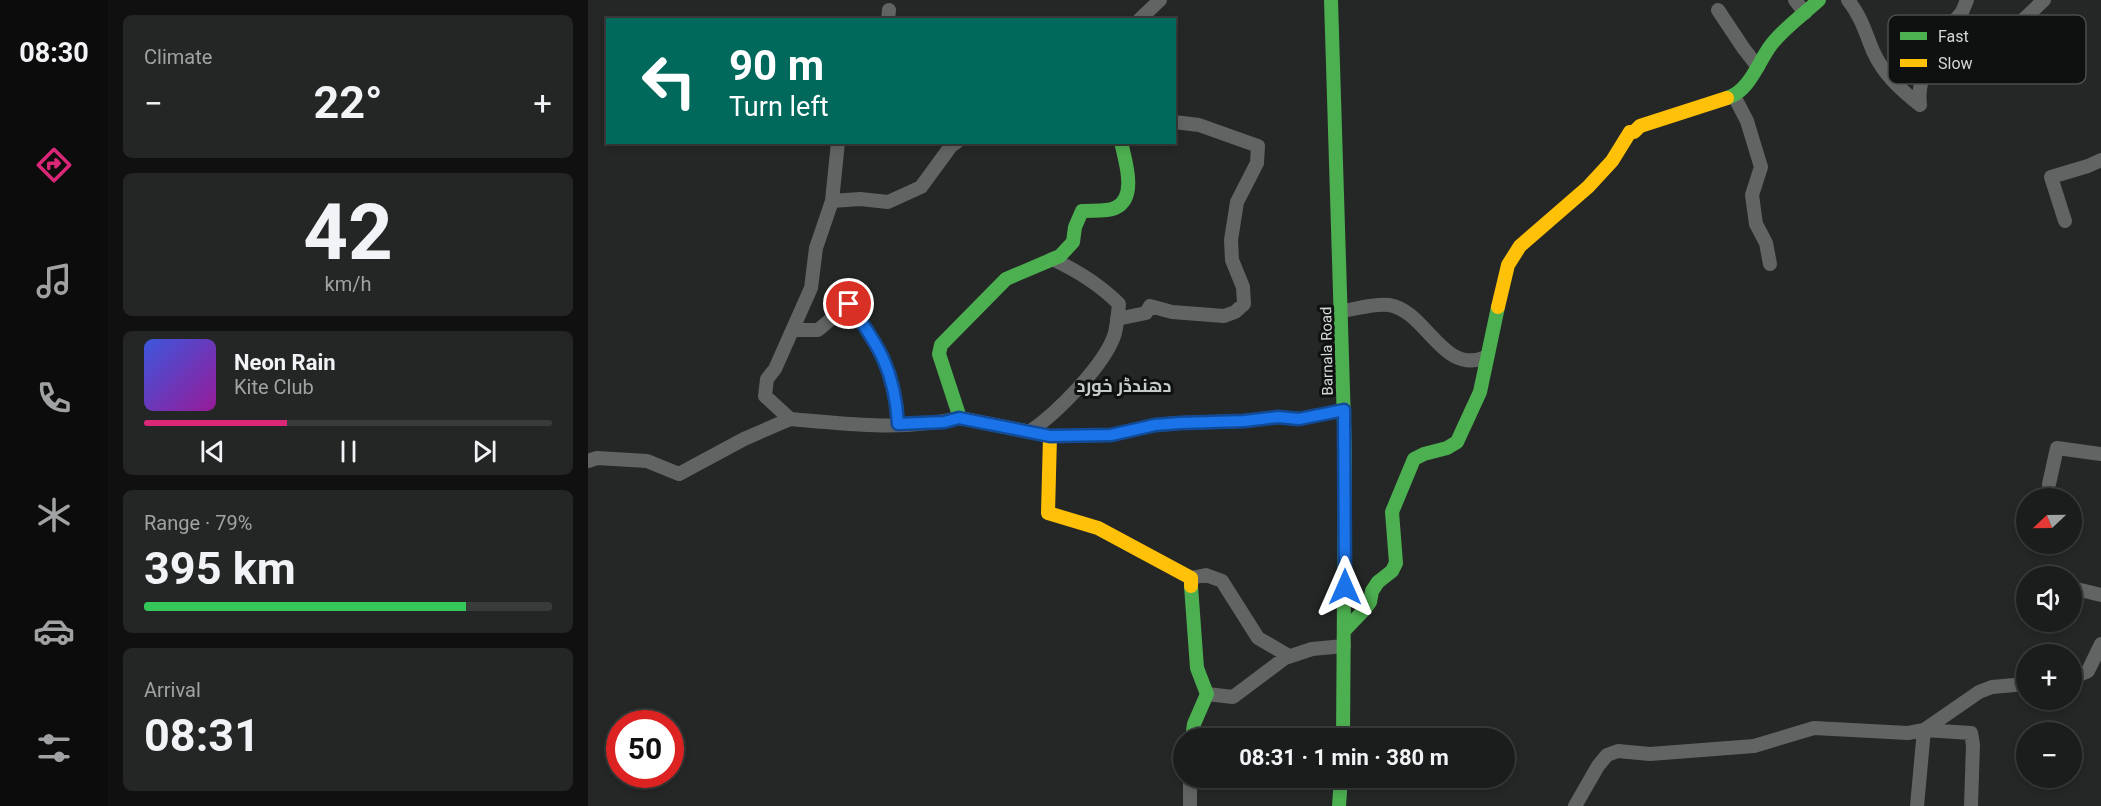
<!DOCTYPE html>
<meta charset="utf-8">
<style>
body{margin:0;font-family:Roboto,Cairo,sans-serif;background:#242625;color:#f1f3f6;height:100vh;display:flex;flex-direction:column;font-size:22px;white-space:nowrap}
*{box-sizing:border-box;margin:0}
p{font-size:20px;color:#a0a2a3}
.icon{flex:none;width:33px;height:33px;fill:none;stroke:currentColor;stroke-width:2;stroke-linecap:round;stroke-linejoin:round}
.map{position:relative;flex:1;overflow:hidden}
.panel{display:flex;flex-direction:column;gap:15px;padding:15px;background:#0f100f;width:480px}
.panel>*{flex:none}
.top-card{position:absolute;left:18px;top:18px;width:570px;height:126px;border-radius:0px;box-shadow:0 3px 9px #0003,0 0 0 2px #393b3b;background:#00695c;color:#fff;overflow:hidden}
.needle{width:39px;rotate:248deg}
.buttons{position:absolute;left:1428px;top:488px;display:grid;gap:12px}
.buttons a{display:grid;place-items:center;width:66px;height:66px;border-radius:50%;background:#1b1d1c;box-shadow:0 3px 9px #0003,0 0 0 2px #393b3b;font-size:30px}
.speed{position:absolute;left:18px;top:710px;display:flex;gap:12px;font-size:30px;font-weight:700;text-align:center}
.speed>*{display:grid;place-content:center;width:78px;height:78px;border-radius:50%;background:#1b1d1c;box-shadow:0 3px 9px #0003,0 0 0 2px #393b3b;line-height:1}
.speed .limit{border:9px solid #d22;background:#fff;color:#111}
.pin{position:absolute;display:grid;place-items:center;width:51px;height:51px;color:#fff;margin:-26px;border:3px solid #fff;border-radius:50%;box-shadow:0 2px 6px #0007}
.me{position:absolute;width:66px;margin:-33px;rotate:0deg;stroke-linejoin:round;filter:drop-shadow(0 0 4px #0008)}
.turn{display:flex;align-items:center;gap:21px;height:126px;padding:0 24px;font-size:27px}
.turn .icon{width:78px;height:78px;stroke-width:2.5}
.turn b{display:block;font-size:42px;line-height:51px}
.big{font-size:45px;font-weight:700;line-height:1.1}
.panel .card{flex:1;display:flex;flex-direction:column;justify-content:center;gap:9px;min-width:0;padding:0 21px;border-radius:9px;background:#242625}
.panel .dial{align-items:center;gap:0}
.dial b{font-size:78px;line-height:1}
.song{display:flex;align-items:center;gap:18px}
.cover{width:72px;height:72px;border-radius:9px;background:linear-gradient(135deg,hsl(230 70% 55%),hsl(300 70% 35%))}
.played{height:6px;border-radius:3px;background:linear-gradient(90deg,#db2777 35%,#393b3b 35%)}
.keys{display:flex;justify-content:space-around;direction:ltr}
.heat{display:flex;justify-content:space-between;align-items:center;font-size:33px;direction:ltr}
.charge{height:9px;border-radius:4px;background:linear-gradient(90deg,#34c759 79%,#393b3b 0)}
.trip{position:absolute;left:585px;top:728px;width:342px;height:60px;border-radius:30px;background:#1b1d1c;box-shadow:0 3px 9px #0003,0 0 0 2px #393b3b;font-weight:700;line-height:60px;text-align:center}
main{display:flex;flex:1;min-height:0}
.tab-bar{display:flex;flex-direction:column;width:108px;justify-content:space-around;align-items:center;background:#0b0c0b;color:#a0a2a3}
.tab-bar .icon{width:42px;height:42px}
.tab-bar .current{color:#db2777}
.tab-bar b{font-size:27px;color:#f1f3f6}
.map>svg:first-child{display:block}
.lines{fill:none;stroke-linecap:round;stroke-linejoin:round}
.street{stroke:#626363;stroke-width:14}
.fast{stroke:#4caf50;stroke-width:14}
.slow{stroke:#ffc107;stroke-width:14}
.route-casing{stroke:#114b97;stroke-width:15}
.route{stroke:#1a73e8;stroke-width:10}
.labels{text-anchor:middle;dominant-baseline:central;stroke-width:6;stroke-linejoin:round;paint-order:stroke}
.street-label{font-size:15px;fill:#d5d8d8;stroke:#0e1110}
.quarter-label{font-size:18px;font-weight:bold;fill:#c4cbc9;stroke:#0e1110}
.key{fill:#0e1110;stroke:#4a4d4c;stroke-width:1.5}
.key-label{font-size:16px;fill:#d5d8d8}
</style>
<main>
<nav class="tab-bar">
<b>08:30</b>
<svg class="icon current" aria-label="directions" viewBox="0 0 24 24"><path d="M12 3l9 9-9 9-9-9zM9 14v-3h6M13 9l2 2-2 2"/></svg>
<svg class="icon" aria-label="music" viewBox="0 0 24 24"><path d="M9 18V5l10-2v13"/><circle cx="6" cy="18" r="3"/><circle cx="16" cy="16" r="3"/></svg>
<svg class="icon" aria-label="phone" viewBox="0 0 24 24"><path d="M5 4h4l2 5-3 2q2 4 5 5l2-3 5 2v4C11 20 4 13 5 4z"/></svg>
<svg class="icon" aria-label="climate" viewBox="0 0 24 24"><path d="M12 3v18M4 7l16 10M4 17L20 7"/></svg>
<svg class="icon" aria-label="car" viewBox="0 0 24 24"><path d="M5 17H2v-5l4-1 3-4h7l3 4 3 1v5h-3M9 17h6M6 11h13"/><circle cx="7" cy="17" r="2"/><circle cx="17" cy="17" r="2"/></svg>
<svg class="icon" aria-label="filters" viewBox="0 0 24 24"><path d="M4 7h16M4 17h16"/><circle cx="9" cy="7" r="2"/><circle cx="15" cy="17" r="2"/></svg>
</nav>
<section class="panel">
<div class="card"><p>Climate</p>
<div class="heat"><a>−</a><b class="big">22°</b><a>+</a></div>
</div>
<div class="card dial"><b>42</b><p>km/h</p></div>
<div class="card">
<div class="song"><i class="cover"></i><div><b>Neon Rain</b><p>Kite Club</p></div></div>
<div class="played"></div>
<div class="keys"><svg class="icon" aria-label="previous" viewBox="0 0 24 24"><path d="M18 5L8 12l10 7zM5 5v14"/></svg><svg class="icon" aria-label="pause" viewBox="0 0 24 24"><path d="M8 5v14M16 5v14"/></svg><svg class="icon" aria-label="next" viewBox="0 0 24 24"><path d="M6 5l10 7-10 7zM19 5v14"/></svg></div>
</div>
<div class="card"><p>Range · 79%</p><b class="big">395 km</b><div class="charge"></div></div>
<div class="card"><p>Arrival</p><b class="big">08:31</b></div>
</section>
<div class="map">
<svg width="1513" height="806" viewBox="0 0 1513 806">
<rect width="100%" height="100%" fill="#242726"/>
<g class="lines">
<path class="street" d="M 1207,0 L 1217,13
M 1260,0 C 1274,18 1277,32 1285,51 C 1295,74 1313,90 1332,105
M 1130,10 L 1156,49 L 1170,67
M 300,20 L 301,10
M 551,20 L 572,0
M 1435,20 L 1456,0
M 1146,96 L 1159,121 L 1173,167 L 1164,195 L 1168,224 L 1178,243 L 1182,264
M 1332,105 C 1328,70 1347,59 1371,39 L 1372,30 L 1368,19 L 1374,12 L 1379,0
M 244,201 L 250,142
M 1477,221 L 1463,177 L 1500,166 L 1513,160
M 754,311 C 769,309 786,303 801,305 C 839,311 854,376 898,357
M 529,319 L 558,313 L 562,306 L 584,312 L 636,316 L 647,312 L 656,304 L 655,287 L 644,260 L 643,240 L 649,202 L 669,163 L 670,146 L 611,125 L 586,122
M 205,330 L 230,330 L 261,304 C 291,346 307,371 310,424
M 202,419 C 258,424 316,431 371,418
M 441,432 C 468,414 518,364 527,333 C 529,324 530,314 531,304 C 511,284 490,271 464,259
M 462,436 L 523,435 L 567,425 L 592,423 L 656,421 L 690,417 L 711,419 L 756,410
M 0,461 L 9,458 L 59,461 L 91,474 L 156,439 L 202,419 L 177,396 L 179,379 L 187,369 L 223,288 L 228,248 L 244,201 L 272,199 L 300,202 L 333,187 L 363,146 L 369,142
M 1461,484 L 1469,448 L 1513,454
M 603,578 L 618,575 L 634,581 L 670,638 L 701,656
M 1484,588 L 1513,595
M 1484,678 L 1500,671 L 1513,644
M 619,694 L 645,697 L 697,658 L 724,649 L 756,646
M 602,806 L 602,777
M 987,806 L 1010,766 L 1019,755 L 1030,751 L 1062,754 L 1166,746 L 1226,728 L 1320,733 L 1336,730 L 1391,692 L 1404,687 L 1438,684
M 1329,806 L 1336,730 L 1383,733 L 1385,745 L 1383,806"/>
<path class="fast" d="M 743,0 L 757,455 L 755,738
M 1139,98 C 1162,91 1170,62 1183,45 C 1196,28 1216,14 1231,0
M 372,418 L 351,354 L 353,345 L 418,279 L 472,256 L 485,242 L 487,227 L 494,211 C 504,210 518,212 527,208 C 550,198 537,160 533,142
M 603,586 L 609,668 L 619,694 L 606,724 L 604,738
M 757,630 L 777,609 L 782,602 L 784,591 L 790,582 L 804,571 L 808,563 L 804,512 L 826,459 L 836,454 L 859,448 L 869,442 L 892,392 L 910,307
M 751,806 L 753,777"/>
<path class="slow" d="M 910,307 L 920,265 L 932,246 L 1000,187 L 1024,161 L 1042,132 L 1046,132 L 1052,126 L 1139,98
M 372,418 L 462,436 L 460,513 L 510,528 L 603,578 L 603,586"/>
</g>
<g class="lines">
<g class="route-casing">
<path id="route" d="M 261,304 C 291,346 307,371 310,424 L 356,422 L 371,418 L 462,436 L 523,435 L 567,425 L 592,423 L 656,421 L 690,417 L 711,419 L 756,410 L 757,587"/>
</g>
<use href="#route" class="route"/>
</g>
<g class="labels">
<g class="street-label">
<text transform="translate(739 351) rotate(-91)">Barnala Road</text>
</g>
<g class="quarter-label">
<text x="536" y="385">دھندڈر خورد</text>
</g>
</g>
<rect x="1300" y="15" width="198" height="69" rx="9" class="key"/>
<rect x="1312" y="32" width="27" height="8" fill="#4caf50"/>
<rect x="1312" y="59" width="27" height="8" fill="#ffc107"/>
<g class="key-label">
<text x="1350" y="42">Fast</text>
<text x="1350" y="69">Slow</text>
</g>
</svg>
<div class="buttons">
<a><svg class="needle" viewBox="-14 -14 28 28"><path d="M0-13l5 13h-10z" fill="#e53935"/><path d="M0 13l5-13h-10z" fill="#a0a2a3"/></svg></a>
<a><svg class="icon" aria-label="sound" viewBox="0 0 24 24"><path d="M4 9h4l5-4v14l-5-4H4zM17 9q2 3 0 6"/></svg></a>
<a>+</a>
<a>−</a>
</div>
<div class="speed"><div class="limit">50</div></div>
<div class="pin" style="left:261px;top:304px;background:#d93025"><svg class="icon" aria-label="arrive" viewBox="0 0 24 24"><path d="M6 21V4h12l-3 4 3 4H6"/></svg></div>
<svg class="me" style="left:757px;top:587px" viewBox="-20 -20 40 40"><path d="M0-17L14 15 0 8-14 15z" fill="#1a73e8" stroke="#fff" stroke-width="4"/></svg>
<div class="trip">08:31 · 1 min · 380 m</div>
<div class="top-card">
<div class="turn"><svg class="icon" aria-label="left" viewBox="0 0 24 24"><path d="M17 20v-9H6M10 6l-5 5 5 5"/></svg><div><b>90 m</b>Turn left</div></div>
</div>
</div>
</main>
